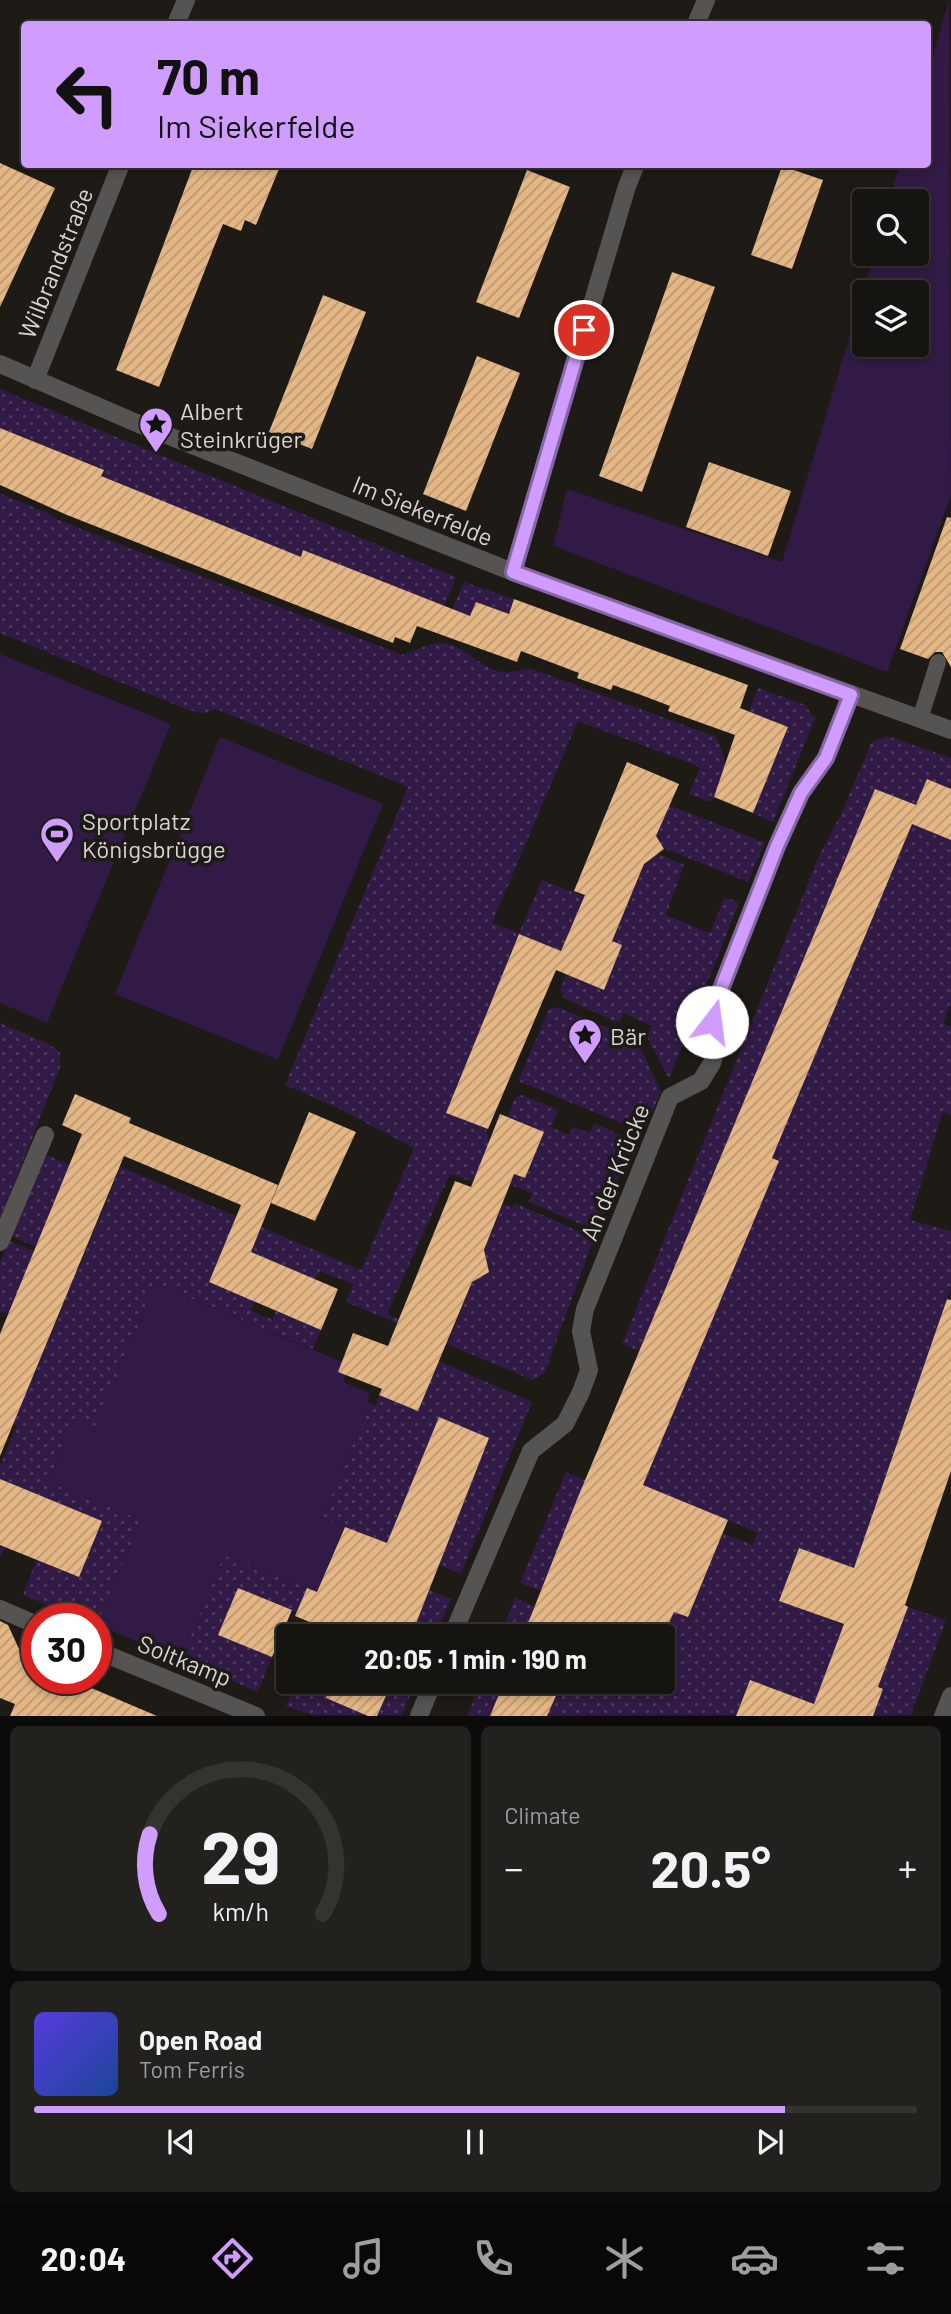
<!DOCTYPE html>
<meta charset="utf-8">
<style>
body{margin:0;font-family:Barlow,sans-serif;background:#23211e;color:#f1f3f6;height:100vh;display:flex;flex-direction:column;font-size:26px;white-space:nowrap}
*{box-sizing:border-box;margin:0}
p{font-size:23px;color:#9e9e9f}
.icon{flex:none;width:38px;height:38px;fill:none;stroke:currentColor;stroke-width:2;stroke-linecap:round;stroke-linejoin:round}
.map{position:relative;height:1716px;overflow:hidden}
.panel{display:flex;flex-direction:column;gap:10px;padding:10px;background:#0c0b09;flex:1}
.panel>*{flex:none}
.banner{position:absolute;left:21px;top:21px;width:910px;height:147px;border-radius:7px;box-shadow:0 4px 10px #0003,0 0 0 2px #353330;background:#d09dff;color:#111;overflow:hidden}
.controls{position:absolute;left:852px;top:189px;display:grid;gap:14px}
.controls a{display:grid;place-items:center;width:77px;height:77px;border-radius:7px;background:#161410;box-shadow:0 4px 10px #0003,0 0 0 2px #353330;font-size:35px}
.speed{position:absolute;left:21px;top:1603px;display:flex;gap:14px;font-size:35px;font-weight:700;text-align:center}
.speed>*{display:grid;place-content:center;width:91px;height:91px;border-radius:50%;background:#161410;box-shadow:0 4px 10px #0003,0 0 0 2px #353330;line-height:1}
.speed .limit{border:10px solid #d22;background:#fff;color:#111}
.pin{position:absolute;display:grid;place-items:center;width:60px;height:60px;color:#fff;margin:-30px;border:4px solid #fff;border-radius:50%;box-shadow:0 2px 7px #0007}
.me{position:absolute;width:77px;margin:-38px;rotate:15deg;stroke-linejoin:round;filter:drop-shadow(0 0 5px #0008)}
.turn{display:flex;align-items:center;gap:24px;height:147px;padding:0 21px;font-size:32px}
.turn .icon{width:91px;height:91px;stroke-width:2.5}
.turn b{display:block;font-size:49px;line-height:60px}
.big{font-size:52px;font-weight:700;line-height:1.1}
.panel .card{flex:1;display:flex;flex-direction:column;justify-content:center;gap:10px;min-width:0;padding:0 24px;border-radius:10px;background:#23211e}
.panel .dial{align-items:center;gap:0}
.dial svg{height:182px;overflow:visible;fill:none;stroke:#353330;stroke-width:7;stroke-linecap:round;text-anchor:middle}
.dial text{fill:#f1f3f6;stroke:none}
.song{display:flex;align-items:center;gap:21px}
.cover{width:84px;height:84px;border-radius:10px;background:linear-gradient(135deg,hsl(250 70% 55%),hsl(220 70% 35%))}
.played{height:7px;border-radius:4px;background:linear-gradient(90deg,#d09dff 85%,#353330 85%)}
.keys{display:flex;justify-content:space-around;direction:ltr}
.heat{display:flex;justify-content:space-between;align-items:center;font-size:38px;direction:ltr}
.panel .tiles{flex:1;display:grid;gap:10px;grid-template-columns:1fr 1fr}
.card:last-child{grid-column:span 2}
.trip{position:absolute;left:276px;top:1624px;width:399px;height:70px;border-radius:7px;background:#161410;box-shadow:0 4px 10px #0003,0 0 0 2px #353330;font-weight:700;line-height:70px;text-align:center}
.tabs{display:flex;height:112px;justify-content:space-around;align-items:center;background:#090806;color:#9e9e9f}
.tabs .icon{width:49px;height:49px}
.tabs .current{color:#d09dff}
.tabs b{font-size:32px;color:#f1f3f6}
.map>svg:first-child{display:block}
.grass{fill:url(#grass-dots)}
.green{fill:#311a45;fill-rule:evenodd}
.building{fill:url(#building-hatch)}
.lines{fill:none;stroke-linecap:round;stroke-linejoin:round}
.service{stroke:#565452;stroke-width:16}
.minor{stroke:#565452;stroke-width:18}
.route-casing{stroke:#8766a6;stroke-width:18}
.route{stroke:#d09dff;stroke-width:12}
.labels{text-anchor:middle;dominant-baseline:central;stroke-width:7;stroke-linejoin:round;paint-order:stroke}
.street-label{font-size:24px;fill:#d8d5d2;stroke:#1e1a16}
.poi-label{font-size:24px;fill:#d8d5d2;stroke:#1e1a16;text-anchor:start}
</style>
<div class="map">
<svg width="951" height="1716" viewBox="0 0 951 1716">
<defs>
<pattern id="grass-dots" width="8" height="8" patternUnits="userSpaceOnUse" patternTransform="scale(1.75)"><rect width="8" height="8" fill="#311a45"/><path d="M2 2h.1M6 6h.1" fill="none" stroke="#4e3a5f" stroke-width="1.8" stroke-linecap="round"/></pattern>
<pattern id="building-hatch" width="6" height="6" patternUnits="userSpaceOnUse" patternTransform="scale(1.75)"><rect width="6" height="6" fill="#e4b785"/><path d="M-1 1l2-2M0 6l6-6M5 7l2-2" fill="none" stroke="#bb9974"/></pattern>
</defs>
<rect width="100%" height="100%" fill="#1e1a16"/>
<path class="grass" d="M 0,389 L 456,577 L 444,607 L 304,550 L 301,557 L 101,476 L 103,469 L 0,428 Z
M 0,493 L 47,513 L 56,519 L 402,655 C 413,651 427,644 439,643 C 463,642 479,669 503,672 C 514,673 524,668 535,670 L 716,737 C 728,759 730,782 710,802 L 689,794 L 700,767 L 578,721 L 492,923 L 519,933 L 542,880 L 624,912 L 648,856 L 658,854 L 684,865 L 666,915 L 710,933 L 725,897 L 739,903 L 669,1079 L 647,1037 L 652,1026 L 623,1013 L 619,1023 L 565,999 L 560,990 L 566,975 L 604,990 L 622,945 L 573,924 L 561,951 L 519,934 L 446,1113 L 486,1128 L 489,1142 L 482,1161 L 525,1178 L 544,1132 L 507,1117 L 515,1098 L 522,1095 L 558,1110 L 551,1127 L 569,1135 L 573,1127 L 590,1133 L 594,1123 L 634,1141 L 597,1231 L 529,1202 L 532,1193 L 483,1174 L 470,1181 L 450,1174 L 387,1314 L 449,1341 L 474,1277 L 488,1268 L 482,1257 L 503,1204 L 513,1207 L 515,1203 L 594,1238 L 545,1372 L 533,1380 L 346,1302 L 353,1284 L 320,1271 L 315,1279 L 226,1242 L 209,1282 L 254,1301 L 251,1311 L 272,1319 L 276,1311 L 321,1330 L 313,1349 L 156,1284 L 95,1427 L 74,1419 L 48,1481 L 141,1520 L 97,1625 L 96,1619 L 81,1619 L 23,1595 L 36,1560 L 79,1577 L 41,1496 L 18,1553 L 5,1547 L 0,1558 L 0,1466 L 17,1425 L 0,1417 L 0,1366 L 32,1380 L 65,1301 L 22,1283 L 9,1313 L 0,1312 L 0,1263 L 9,1241 L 78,1270 L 118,1174 L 96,1164 L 98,1157 L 361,1270 L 414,1148 L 338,1108 L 285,1085 L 408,787 L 216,709 L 203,714 L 181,707 L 0,633 Z
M 464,582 L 514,599 L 509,614 L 476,602 L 461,642 L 441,634 Z
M 758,688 L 805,705 L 815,719 L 773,822 L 753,813 L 788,727 L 749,711 Z
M 887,736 L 951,758 L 951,789 L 927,779 L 788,1120 L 912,824 L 951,840 L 951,1002 L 943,1024 L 951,1027 L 951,1115 L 943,1112 L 910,1220 L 951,1231 L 951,1287 L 859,1555 L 863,1572 L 799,1548 L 780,1601 L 844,1625 L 818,1705 L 750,1680 L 736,1715 L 467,1716 L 481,1682 L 663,1682 L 663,1636 L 683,1587 L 698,1593 L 708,1568 L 703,1525 L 752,1545 L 758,1533 L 643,1485 L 684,1387 L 640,1351 L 622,1344 L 818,858 L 842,812 L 871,743 Z
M 669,805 L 765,843 L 748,882 L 661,847 L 655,838 Z
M 557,1007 L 637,1040 L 661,1092 L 643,1132 L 518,1081 L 549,1009 Z
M 0,1023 L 47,1043 L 60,1052 L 60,1068 L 0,1219 Z
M 46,1155 L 70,1165 L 36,1247 L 11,1236 Z
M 439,1361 L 532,1402 L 461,1574 L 322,1518 L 370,1403 L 376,1405 L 379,1395 Z
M 566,1472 L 587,1481 L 541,1591 L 520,1583 Z
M 224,1555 L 307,1588 L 297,1612 L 238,1588 L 219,1635 L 272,1657 L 258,1692 L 181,1659 Z
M 333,1555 L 360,1565 L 380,1569 L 451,1599 L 435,1636 L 316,1636 L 331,1599 L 317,1592 Z
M 515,1598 L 607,1636 L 500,1636 Z
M 908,1607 L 946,1620 L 911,1715 L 873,1716 L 883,1689 L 878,1687 Z
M 296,1682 L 416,1682 L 402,1715 L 312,1715 L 286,1706 Z"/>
<path class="green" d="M 949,0 L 951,495 L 887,672 L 553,546 L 567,489 L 782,562 L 874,254 L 917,254 L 917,201 L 889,201 L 900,165 L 928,164 L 928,72 ZM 917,292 L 917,345 L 864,345 L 864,292 Z
M 0,654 L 171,724 L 47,1023 L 0,1003 Z
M 220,737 L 383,804 L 278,1060 L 115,994 Z
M 156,1284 L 342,1362 L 346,1374 L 343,1382 L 370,1393 L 367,1401 L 370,1403 L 322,1518 L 344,1527 L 317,1592 L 224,1555 L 181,1659 L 97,1625 L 141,1520 L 48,1482 L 74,1418 L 95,1426 Z"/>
<path class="building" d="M 0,163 L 55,188 L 0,307 Z
M 194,164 L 281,164 L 256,225 L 245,220 L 241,231 L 223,224 L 159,387 L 116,370 Z
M 782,166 L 823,180 L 792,269 L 751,255 Z
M 527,170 L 570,187 L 519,318 L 476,302 Z
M 672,272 L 715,287 L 642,492 L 599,476 Z
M 323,295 L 366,312 L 312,449 L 269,432 Z
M 477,356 L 520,373 L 466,511 L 423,494 Z
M 0,428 L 104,470 L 101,476 L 301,557 L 303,550 L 470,616 L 476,602 L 509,614 L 514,599 L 748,685 L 740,708 L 788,727 L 753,813 L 714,797 L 735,735 L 668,711 L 670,706 L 641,695 L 613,685 L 611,690 L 577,678 L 579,673 L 521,651 L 517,662 L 417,626 L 410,643 L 395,637 L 393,643 L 67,515 L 0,485 Z
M 709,462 L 791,491 L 768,556 L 686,527 Z
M 947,517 L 951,518 L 951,667 L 942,652 L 935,652 L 928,659 L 900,649 Z
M 627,762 L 679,784 L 656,836 L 664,849 L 644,864 L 612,941 L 622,945 L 604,990 L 556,970 L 488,1129 L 446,1113 L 519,934 L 561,951 L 585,895 L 574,891 Z
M 927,779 L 951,789 L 951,840 L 912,824 L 772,1158 L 779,1161 L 643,1485 L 728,1520 L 688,1617 L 674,1612 L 663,1636 L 523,1636 L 578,1497 L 875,789 L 916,805 Z
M 75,1094 L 131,1118 L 129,1123 L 278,1185 L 251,1252 L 338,1289 L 321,1330 L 209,1282 L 241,1205 L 124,1156 L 0,1456 L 0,1334 L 82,1134 L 62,1125 Z
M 309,1112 L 356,1132 L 315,1221 L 271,1203 Z
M 500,1114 L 544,1132 L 525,1178 L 514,1174 L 484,1250 L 489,1272 L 472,1282 L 418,1411 L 379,1395 L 382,1389 L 338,1372 L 353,1333 L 388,1346 L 455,1181 L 471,1187 Z
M 947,1299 L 951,1300 L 951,1471 L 905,1605 L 908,1607 L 878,1687 L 883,1689 L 873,1716 L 736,1716 L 750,1680 L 814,1704 L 844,1624 L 779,1601 L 799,1548 L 854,1568 Z
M 439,1417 L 489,1438 L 411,1636 L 344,1636 L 295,1616 L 307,1588 L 317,1592 L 345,1527 L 387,1543 Z
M 0,1479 L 102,1521 L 79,1577 L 0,1545 Z
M 238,1588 L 292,1610 L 272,1657 L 218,1635 Z
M 0,1621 L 8,1625 L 25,1662 L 33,1666 L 37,1678 L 52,1678 L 80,1690 L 82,1684 L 157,1716 L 10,1716 L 15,1704 L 0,1698 Z
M 333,1682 L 392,1682 L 377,1716 L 368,1716 L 326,1698 Z
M 504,1682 L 562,1682 L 547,1716 L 490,1716 Z"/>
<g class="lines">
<path class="service" d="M 920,719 L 938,662"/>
<path class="minor" d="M 176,24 L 186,0
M 696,24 L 706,0
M 0,364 L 141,425 L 513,572 L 951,730
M 35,380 L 121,164
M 513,572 L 627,186 L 636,164
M 0,1242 L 45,1135
M 0,1609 L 37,1625
M 452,1636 L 531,1451 L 565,1424 L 581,1392 L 589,1370 L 581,1331 L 585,1309 L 670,1097 L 701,1081 L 712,1063 L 718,1040 L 712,1022 L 717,999 L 777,846 L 801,793 L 826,758 L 851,694
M 96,1650 L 256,1716
M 419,1716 L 433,1682
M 943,1716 L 951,1696"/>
</g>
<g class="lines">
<g class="route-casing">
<path id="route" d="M 584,330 L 513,572 L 851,695 L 826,758 L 801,793 L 777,846 L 717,999 L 712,1022"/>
</g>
<use href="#route" class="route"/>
</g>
<defs>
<g id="sight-pin" transform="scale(1.75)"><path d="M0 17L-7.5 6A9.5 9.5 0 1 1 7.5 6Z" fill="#d09dff" stroke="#1e1a16"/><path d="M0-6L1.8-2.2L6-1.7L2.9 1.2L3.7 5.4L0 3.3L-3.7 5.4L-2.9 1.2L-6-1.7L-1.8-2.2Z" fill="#111"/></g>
<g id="stadium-pin" transform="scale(1.75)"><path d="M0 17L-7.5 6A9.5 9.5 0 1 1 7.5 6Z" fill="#d09dff" stroke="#1e1a16"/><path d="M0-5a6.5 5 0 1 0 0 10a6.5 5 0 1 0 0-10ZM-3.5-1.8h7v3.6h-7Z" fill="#111"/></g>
</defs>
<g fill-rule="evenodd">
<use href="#sight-pin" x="156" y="424"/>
<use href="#stadium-pin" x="57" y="834"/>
<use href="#sight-pin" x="585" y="1035"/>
</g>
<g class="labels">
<g class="street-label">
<text transform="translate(55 263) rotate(-68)">Wilbrandstraße</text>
<text transform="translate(423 510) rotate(22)">Im Siekerfelde</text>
<text transform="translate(614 1172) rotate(-68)">An der Krücke</text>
<text transform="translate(185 1660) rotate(22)">Soltkamp</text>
</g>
<g class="poi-label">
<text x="180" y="410">Albert<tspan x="180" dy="28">Steinkrüger</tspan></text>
<text x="82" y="820">Sportplatz<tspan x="82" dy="28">Königsbrügge</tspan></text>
<text x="610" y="1035">Bär</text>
</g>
</g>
</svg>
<div class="controls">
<a><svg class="icon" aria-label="search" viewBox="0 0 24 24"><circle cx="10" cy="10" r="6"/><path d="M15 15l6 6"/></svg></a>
<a><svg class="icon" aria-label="layers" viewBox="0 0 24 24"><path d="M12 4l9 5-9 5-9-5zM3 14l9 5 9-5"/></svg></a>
</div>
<div class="speed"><div class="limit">30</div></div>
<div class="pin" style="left:584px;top:330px;background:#d93025"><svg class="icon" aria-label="arrive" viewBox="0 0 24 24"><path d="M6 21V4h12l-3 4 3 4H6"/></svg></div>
<svg class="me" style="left:712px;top:1022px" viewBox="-20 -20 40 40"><circle r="19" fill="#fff"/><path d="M0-13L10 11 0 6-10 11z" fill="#d09dff"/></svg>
<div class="trip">20:05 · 1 min · 190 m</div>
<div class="banner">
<div class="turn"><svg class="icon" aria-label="left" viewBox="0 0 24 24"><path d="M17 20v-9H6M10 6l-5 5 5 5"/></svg><div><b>70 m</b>Im Siekerfelde</div></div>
</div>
</div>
<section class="panel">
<div class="tiles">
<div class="card dial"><svg viewBox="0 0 100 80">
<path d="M14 69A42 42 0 1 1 86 69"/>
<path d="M14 69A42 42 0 0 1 10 34" stroke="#d09dff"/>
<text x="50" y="56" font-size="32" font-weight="700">29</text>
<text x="50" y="72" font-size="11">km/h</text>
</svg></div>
<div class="card"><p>Climate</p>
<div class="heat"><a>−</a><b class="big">20.5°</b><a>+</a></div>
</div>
<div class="card">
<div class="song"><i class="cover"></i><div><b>Open Road</b><p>Tom Ferris</p></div></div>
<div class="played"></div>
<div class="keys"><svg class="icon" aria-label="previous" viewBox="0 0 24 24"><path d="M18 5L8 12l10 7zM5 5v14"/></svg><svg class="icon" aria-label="pause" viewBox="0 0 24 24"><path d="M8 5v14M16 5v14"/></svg><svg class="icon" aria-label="next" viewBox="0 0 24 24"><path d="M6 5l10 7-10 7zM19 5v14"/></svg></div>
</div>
</div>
</section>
<nav class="tabs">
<b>20:04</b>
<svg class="icon current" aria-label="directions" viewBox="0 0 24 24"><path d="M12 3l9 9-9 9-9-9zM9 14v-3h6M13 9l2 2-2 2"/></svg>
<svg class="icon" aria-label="music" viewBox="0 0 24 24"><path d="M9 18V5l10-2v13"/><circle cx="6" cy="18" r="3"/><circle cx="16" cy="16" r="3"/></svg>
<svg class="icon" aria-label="phone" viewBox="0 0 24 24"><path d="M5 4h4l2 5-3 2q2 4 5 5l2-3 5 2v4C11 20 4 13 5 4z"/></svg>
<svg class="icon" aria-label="climate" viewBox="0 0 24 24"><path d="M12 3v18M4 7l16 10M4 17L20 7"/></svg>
<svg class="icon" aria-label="car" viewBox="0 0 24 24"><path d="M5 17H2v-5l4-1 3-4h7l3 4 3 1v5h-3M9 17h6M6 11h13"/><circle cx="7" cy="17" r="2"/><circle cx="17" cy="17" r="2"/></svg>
<svg class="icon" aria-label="filters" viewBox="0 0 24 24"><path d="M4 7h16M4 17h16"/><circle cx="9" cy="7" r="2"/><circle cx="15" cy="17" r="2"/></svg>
</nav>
